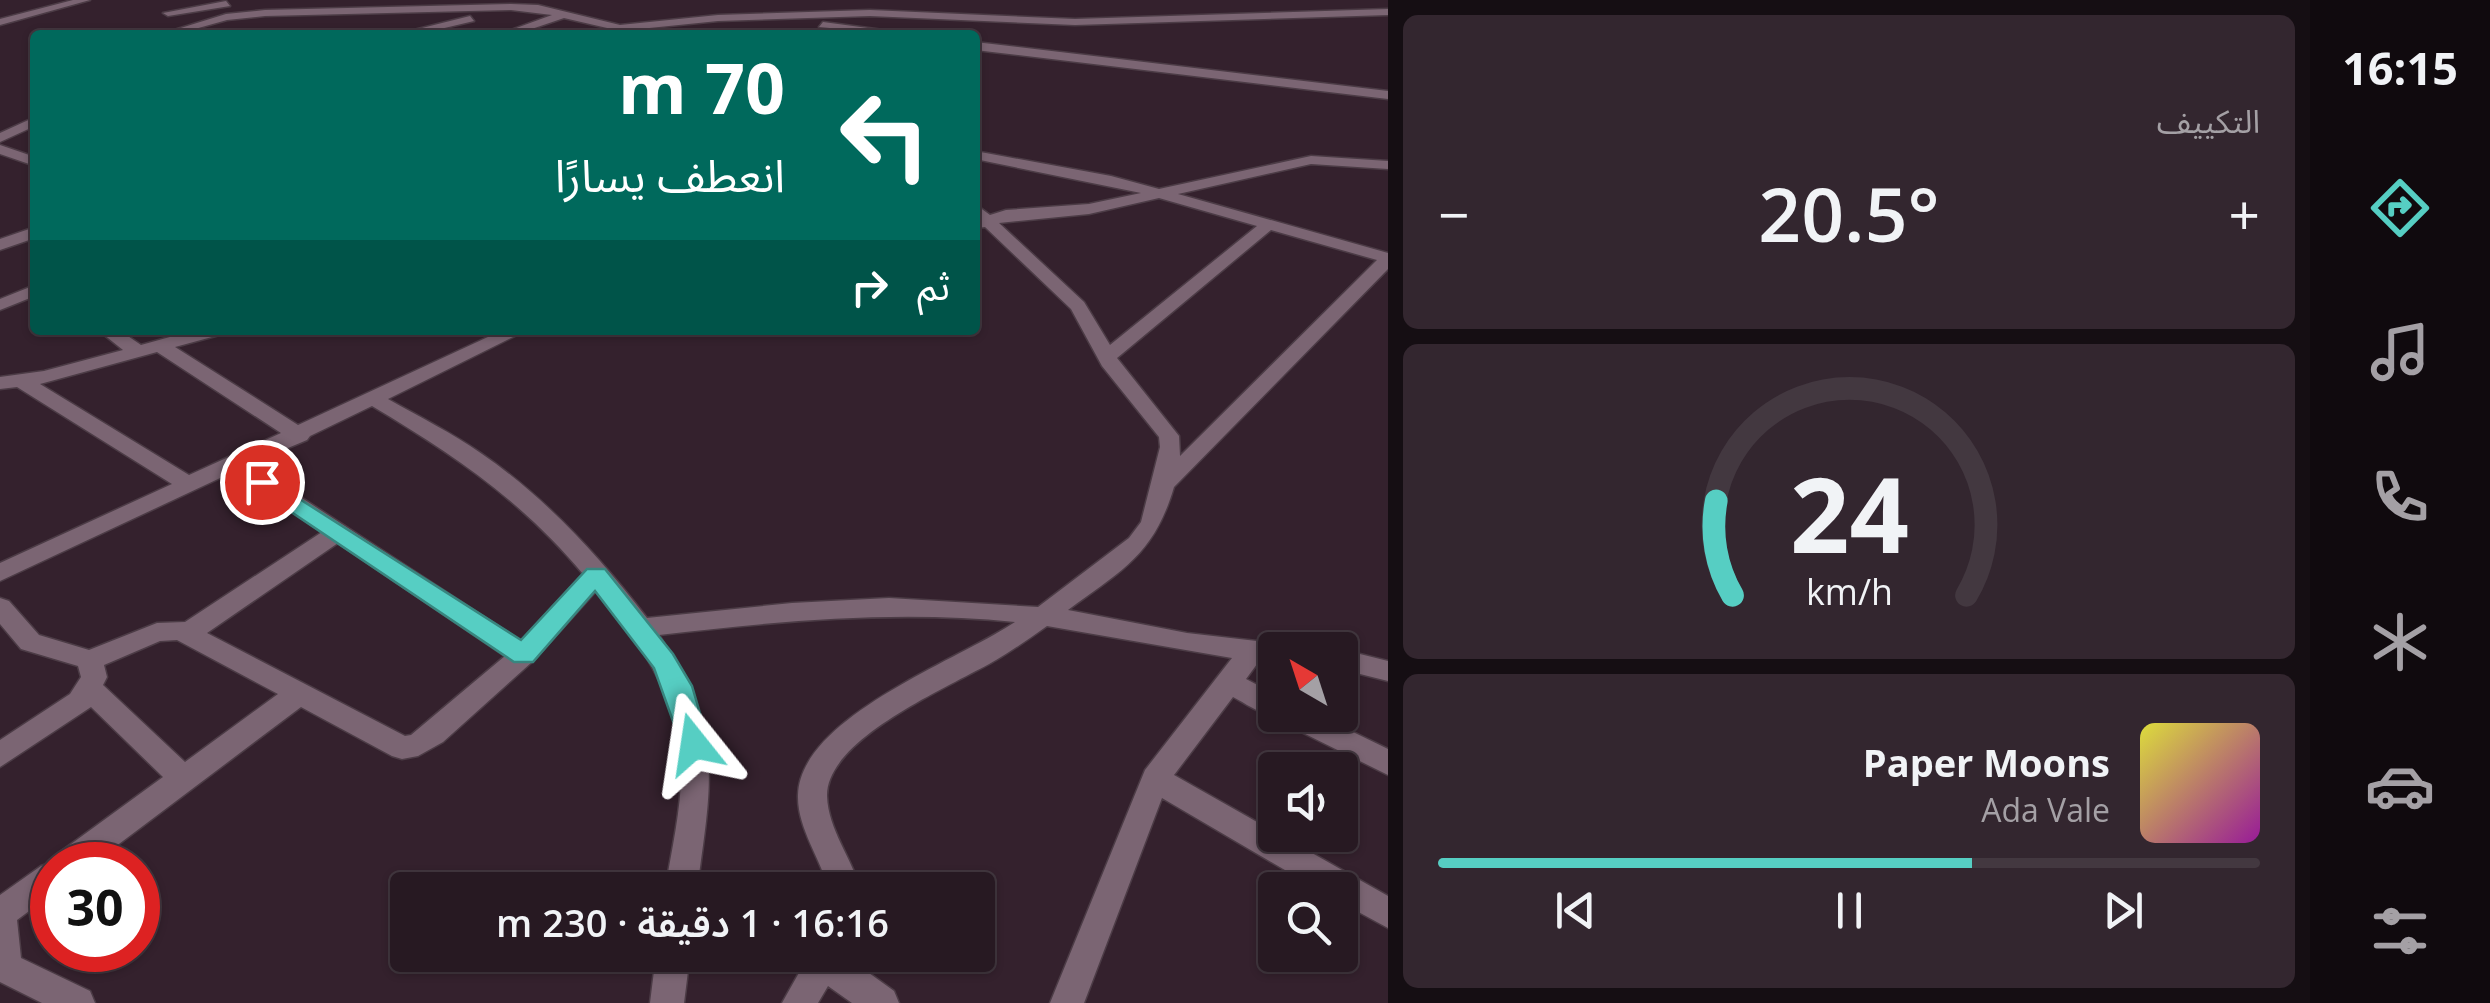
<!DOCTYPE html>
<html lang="ar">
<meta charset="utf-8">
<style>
body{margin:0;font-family:"Open Sans","Noto Sans Arabic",sans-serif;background:#33262f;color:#f1f3f6;direction:rtl;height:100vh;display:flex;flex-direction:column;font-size:38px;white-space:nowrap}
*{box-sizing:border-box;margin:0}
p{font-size:32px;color:#a4a0a5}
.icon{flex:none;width:55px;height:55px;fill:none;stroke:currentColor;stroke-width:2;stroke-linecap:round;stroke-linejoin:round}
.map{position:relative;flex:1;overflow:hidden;direction:ltr}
.sheet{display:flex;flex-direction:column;gap:15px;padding:15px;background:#150e13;width:922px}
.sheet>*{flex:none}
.banner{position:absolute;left:30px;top:30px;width:950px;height:305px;border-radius:10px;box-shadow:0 2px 8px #0004,0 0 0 2px #433840;direction:rtl;background:#00695c;color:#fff;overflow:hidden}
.needle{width:65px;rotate:321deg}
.fabs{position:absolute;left:1258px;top:632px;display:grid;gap:20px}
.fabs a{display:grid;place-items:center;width:100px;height:100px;border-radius:10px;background:#271922;box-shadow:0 2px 8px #0004,0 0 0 2px #433840;font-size:50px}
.speed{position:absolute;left:30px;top:842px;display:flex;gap:20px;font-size:50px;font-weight:700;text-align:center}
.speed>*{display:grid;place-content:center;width:130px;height:130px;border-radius:50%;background:#271922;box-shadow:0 2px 8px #0004,0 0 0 2px #433840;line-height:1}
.speed .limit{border:15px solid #d22;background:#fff;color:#111}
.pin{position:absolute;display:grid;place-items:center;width:85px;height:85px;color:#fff;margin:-42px;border:5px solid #fff;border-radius:50%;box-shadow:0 2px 10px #0007}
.me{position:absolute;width:110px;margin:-55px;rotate:345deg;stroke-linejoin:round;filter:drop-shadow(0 0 8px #0008)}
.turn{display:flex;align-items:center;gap:35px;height:210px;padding:0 30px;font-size:45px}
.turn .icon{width:130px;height:130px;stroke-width:2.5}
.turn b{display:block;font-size:70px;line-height:85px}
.then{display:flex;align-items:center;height:95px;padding:0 30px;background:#0003;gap:20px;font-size:38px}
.big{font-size:75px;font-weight:600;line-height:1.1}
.sheet .tile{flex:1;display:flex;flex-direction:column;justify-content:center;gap:15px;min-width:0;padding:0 35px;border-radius:15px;background:#33262f}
.sheet .dial{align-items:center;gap:0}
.dial svg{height:260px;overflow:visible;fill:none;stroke:#433840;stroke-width:7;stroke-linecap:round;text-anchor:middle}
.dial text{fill:#f1f3f6;stroke:none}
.song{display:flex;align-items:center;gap:30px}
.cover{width:120px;height:120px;border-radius:15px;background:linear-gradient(135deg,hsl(60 70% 55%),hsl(300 70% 35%))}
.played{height:10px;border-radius:5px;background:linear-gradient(90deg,#56cec3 65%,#433840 65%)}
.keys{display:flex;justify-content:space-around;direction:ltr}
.heat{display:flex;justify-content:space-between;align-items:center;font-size:55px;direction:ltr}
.trip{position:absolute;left:390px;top:872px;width:605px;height:100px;border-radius:10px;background:#271922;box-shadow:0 2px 8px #0004,0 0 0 2px #433840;font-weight:600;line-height:100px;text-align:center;direction:rtl}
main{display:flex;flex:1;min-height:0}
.dock{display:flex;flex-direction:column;width:180px;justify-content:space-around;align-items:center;background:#100a0e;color:#a4a0a5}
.dock .icon{width:70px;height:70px}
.dock .active{color:#56cec3}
.dock b{font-size:45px;color:#f1f3f6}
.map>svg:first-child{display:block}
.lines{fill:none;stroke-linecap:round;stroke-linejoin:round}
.minor-casing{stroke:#4c3c46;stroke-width:3}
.minor{fill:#7b6573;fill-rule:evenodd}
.route{fill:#56cec3;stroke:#38867f;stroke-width:2.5}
</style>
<main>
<nav class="dock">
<b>16:15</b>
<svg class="icon active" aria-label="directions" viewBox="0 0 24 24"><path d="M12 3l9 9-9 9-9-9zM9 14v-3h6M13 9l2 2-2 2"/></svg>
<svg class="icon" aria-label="music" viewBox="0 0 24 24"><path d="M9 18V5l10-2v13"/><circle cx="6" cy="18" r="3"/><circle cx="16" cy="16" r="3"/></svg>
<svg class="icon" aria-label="phone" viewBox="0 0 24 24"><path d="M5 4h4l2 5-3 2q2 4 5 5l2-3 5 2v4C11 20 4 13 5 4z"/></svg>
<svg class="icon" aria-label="climate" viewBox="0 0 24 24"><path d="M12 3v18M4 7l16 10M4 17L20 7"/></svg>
<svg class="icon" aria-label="car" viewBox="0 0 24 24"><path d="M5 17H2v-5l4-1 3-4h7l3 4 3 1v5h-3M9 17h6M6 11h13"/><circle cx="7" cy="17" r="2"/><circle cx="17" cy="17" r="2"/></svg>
<svg class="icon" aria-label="filters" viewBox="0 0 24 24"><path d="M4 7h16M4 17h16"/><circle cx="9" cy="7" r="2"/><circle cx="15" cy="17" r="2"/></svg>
</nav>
<section class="sheet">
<div class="tile"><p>التكييف</p>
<div class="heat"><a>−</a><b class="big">20.5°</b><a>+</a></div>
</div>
<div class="tile dial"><svg viewBox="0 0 100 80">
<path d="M14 69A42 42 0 1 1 86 69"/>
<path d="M14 69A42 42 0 0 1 9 40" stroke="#56cec3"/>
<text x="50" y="56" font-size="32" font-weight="700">24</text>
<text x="50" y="72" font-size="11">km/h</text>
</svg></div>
<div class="tile">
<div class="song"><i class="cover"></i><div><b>Paper Moons</b><p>Ada Vale</p></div></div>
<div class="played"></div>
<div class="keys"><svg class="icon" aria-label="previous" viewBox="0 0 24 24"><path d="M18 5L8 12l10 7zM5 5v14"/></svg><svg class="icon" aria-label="pause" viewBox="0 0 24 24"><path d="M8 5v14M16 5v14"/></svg><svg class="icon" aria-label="next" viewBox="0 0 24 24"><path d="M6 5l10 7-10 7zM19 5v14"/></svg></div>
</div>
</section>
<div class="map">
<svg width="1388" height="1003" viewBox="0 0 1388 1003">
<rect width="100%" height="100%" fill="#34212d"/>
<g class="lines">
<g class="minor-casing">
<path id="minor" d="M 73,0 L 90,0 L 0,25 L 0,19 Z
M 226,1 L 230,6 L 168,16 L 163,13 Z
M 511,4 L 538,5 L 620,25 L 718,15 L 870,10 L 1075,19 L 1388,9 L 1388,15 L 1075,25 L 870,16 L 718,21 L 620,31 L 564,18 L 514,35 L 497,35 L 552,15 L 511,10 L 265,16 L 227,20 L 177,34 L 171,31 L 226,14 L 265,10 Z
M 470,16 L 474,21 L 415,35 L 394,35 Z
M 823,22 L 898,32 L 904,35 L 819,27 Z
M 303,32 L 339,32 L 345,35 L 297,35 Z
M 975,42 L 1388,91 L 1388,99 L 975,50 Z
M 35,117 L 35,126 L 0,142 L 0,133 Z
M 0,145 L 35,157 L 35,166 L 0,154 Z
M 975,151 L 1111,176 L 1159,189 L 1311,156 L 1388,161 L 1388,169 L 1311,164 L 1178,194 L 1388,253 L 1388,269 L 1174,487 C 1154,555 1122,570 1068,610 L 1187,633 L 1284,644 L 1287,650 L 1275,650 L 1275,661 L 1260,660 L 1246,679 L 1275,694 L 1275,715 L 1318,715 L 1388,749 L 1388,775 L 1283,723 L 1279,715 C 1263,717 1247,704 1233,697 L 1174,775 L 1388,896 L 1388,928 L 1340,902 L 1340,890 L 1319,890 L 1162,798 L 1084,1003 L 1050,1003 L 1145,770 L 1232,658 L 1047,626 C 1030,638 1013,650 996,660 C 952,686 826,738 827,796 C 828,829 852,859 861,890 L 829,890 C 821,859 797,828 798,795 C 800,717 959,660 1015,622 C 896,610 777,621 659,635 C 724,737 712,777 697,890 L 665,890 C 672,847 683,803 681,760 C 678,696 637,637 597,590 L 532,662 L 443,742 L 418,756 L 402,759 L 392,756 L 301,707 L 91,865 L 52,865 L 52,894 L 17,920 L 21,958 L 90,991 L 95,1003 L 42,1003 L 0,982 L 0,895 L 41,866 L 53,862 L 56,855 L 163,777 L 91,707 L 0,767 L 0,740 L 70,694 L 81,677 L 78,666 L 21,649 L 0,624 L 0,598 L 9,601 L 39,635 L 89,650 L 157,623 L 185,622 L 322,532 L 233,472 L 0,581 L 0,563 L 172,484 L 17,387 L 0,389 L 0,377 L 44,371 L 123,350 L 98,330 L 119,330 L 141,345 L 195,330 L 225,330 L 223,334 L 175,347 L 298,425 L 503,330 L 527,330 L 388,399 C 420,417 452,433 482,454 C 546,498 600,557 647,618 L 792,603 L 889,598 L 1038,607 L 1129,538 L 1141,522 L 1160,447 L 1159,437 L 1102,366 L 1071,309 L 985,227 L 975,228 L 975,204 L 990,215 L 1006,210 L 1089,204 L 1141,193 L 975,159 ZM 1159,198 L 1257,226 L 1110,345 L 1084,302 L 999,223 L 1089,214 ZM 1271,230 L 1377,260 L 1180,456 L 1179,436 L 1117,358 ZM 157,352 L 281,433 L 189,475 L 40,384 ZM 372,406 C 454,455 521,500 583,574 L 521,641 L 250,464 L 307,440 L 310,436 ZM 338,543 L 505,656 L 411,735 L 405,736 L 207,633 ZM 177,640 L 278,694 L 185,762 L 103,685 L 107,677 L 104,665 L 160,641 Z
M 35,227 L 35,238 L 0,250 L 0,239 Z
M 35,285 L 35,296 L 0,310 L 0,299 Z
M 1340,649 L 1388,661 L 1388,681 L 1340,669 Z
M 656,955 L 690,955 L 684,1003 L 650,1003 Z
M 809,955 L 844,955 L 894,991 L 899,1003 L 852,1003 L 828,986 L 818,1003 L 782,1003 Z"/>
</g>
<use href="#minor" class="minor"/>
</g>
<path class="route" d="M 262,475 L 521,640 L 587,569 L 605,569 L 673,654 L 692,686 L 709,744 L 704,752 L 684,752 L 654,668 L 595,591 L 533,662 L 514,662 L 254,487 L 251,482 Z"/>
</svg>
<div class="fabs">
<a><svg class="needle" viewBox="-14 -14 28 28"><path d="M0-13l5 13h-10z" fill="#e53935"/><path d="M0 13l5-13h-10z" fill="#a4a0a5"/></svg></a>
<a><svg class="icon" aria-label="sound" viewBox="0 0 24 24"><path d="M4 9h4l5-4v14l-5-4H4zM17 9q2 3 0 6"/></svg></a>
<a><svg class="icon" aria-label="search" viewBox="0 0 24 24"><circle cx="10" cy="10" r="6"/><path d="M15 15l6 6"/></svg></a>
</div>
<div class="speed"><div class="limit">30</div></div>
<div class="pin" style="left:262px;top:482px;background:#d93025"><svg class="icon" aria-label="arrive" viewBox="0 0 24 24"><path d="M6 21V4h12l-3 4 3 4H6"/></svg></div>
<svg class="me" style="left:694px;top:744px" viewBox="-20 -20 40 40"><path d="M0-17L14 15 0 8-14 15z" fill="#56cec3" stroke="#fff" stroke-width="4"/></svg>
<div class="trip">16:16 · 1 دقيقة · 230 m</div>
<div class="banner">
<div class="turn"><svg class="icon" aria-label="left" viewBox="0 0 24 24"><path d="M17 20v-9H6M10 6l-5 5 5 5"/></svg><div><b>70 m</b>انعطف يسارًا</div></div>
<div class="then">ثم<svg class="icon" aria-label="right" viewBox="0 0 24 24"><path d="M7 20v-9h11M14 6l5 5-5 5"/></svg></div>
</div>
</div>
</main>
